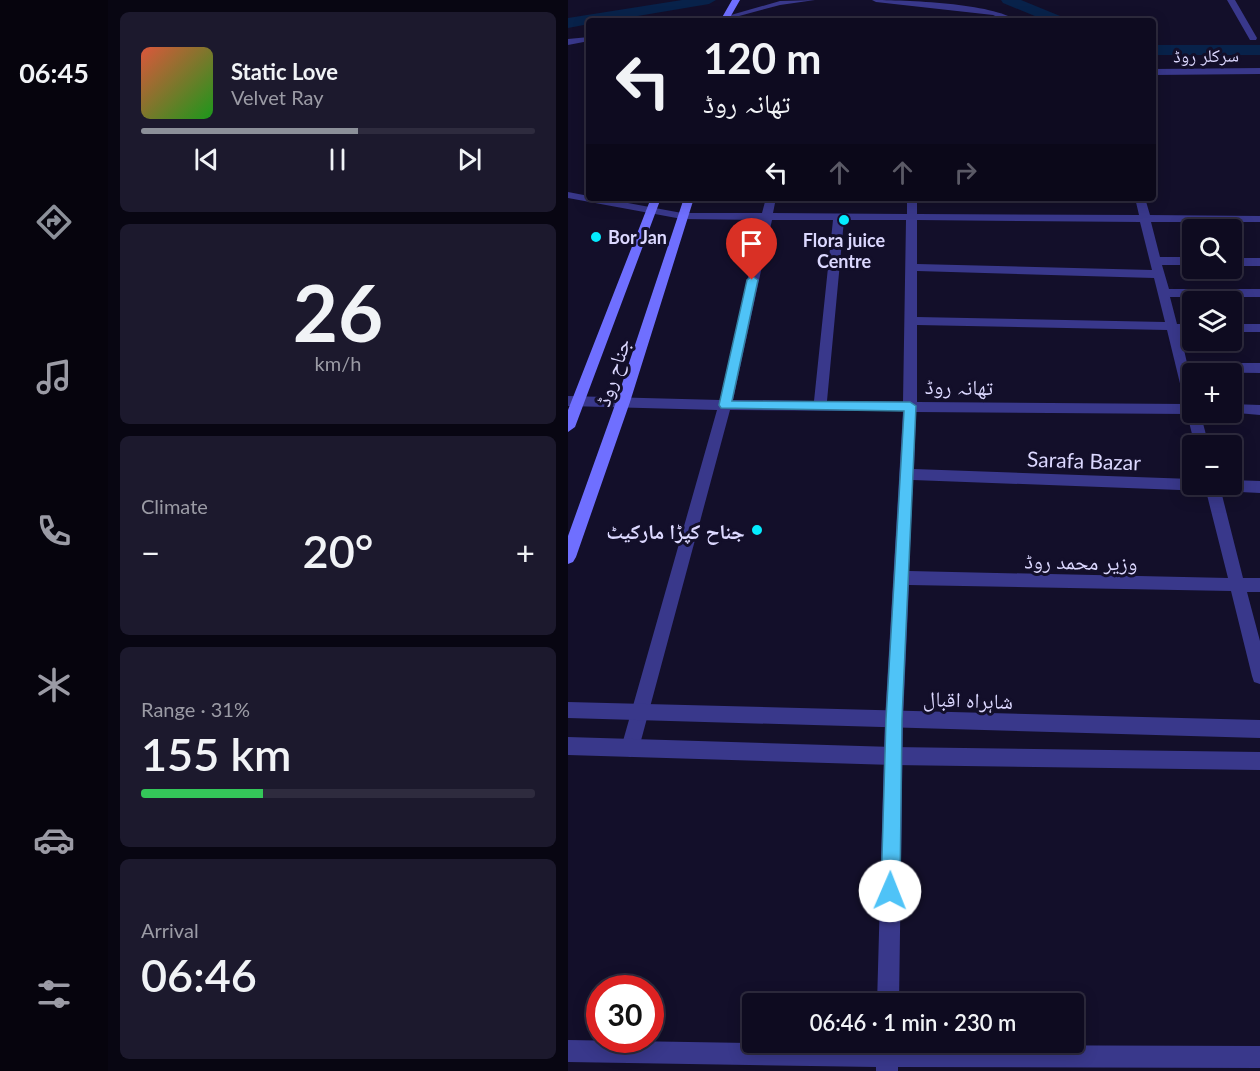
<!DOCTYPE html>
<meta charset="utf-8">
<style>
body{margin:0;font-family:Lato,"Noto Naskh Arabic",sans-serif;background:#1c192d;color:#f1f3f6;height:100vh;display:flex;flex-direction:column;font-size:22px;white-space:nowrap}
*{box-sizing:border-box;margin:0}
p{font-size:20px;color:#9b9ba5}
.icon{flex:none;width:33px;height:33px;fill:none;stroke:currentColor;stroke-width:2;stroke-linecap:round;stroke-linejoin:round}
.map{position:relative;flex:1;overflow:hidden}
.panel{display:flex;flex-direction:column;gap:12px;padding:12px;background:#080612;width:460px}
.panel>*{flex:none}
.top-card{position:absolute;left:18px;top:18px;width:570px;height:183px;border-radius:6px;box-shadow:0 3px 15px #0003,0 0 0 2px #2e2b3e;background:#0e0b20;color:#f1f3f6;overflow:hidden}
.tools{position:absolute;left:614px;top:219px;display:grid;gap:12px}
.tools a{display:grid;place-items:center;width:60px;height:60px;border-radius:6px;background:#0e0b20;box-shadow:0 3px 15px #0003,0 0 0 2px #2e2b3e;font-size:30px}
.speed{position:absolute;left:18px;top:975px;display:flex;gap:12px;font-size:30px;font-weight:700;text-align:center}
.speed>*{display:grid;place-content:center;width:78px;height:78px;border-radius:50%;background:#0e0b20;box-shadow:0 3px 15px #0003,0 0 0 2px #2e2b3e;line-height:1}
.speed .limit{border:9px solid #d22;background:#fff;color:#111}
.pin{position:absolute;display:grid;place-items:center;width:51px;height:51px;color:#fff;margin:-62px -26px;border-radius:50% 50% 50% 0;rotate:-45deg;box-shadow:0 0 6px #0007}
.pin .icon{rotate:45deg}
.me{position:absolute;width:66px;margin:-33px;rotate:1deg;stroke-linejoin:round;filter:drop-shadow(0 0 4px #0008)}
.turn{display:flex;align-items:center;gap:21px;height:126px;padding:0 18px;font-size:27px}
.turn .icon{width:78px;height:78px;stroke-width:2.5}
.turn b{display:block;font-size:42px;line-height:51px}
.lanes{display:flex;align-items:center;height:57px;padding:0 18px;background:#0003;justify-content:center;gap:30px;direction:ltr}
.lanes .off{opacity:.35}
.big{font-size:45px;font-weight:600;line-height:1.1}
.panel .widget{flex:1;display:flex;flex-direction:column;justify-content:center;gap:9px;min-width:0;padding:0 21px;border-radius:9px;background:#1c192d}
.panel .dial{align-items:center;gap:0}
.dial b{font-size:78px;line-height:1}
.song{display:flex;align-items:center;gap:18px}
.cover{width:72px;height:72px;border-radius:9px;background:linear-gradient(135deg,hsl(10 70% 55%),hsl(120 70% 35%))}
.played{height:6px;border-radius:3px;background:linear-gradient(90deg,#8c9099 55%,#2e2b3e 55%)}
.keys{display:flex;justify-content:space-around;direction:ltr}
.heat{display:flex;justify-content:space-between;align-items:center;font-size:33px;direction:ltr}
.charge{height:9px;border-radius:4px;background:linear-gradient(90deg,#34c759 31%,#2e2b3e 0)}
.trip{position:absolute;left:174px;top:993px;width:342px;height:60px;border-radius:6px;background:#0e0b20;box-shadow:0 3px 15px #0003,0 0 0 2px #2e2b3e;font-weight:600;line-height:60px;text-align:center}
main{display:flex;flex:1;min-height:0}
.dock{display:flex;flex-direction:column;width:108px;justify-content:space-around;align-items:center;background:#06040d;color:#9b9ba5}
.dock .icon{width:42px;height:42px}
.dock .current{color:#8c9099}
.dock b{font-size:27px;color:#f1f3f6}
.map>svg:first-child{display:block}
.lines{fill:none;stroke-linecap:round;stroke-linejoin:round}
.canal{fill:#08224a;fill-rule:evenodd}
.minor{fill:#39388b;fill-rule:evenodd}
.tertiary{fill:#39388b;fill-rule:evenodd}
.secondary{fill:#6f6fff;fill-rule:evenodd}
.route{fill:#4fc3f7;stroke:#337fa1;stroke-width:1.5}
.poi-dot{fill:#04ecff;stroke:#130f2a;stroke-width:2}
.labels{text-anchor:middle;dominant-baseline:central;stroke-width:6;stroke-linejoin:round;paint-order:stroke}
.far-street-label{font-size:18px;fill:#dcd8ff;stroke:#130f2a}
.far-poi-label{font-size:18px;font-weight:bold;fill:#dcd8ff;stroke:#130f2a;text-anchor:start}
.street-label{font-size:21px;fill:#dcd8ff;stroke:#130f2a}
.poi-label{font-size:21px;font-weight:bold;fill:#dcd8ff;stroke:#130f2a;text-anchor:end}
</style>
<main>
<nav class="dock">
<b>06:45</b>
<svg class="icon current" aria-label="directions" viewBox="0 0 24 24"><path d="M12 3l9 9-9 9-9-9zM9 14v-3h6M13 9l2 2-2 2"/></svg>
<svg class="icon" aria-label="music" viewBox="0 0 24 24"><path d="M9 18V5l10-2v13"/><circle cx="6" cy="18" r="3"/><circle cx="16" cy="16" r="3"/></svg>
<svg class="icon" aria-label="phone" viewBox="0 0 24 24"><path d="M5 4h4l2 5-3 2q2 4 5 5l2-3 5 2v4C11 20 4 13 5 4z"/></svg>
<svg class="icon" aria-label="climate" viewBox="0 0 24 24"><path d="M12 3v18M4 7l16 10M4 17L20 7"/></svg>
<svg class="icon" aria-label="car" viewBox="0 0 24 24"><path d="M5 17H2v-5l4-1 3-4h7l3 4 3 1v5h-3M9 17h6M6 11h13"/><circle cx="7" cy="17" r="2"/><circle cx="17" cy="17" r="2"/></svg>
<svg class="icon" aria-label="filters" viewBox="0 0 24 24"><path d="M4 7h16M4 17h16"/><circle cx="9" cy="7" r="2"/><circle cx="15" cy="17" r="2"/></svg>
</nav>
<section class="panel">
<div class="widget">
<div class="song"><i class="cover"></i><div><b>Static Love</b><p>Velvet Ray</p></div></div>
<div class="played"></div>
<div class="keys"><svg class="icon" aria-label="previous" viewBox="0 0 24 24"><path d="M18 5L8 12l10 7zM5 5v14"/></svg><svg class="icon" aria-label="pause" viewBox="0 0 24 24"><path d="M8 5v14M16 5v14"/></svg><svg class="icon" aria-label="next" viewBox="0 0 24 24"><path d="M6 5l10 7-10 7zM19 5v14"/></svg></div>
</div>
<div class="widget dial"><b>26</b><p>km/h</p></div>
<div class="widget"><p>Climate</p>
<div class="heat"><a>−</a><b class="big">20°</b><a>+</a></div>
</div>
<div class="widget"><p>Range · 31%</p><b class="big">155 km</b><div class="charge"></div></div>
<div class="widget"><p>Arrival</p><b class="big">06:46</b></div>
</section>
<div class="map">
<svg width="692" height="1071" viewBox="0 0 692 1071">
<rect width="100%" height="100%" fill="#130f2a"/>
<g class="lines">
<path class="canal" d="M 114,0 L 148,0 L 141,4 L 40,21 L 21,21 L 21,24 L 0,28 L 0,18 Z
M 433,0 L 453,0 L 497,18 L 500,21 L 479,21 L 435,3 Z
M 585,45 L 692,45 L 692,55 L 585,55 Z"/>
<path class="minor" d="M 247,0 L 212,5 L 160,19 L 156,17 L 212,1 Z
M 304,0 C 336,0 426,3 449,21 L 438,21 L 425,15 L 308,2 Z
M 659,0 L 667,0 L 689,38 L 688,40 L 682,40 Z
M 692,68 L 692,74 L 585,75 L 585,69 Z
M 0,192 L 21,196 L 21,198 L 33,198 L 114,213 L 194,213 L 198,198 L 208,198 L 205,213 L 339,214 L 339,198 L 349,198 L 349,214 L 571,215 L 567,198 L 577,198 L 582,215 L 692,216 L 692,222 L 583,222 L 592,257 L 624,257 L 624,265 L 594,265 L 601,289 L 692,289 L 692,297 L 602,297 L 609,324 L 624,324 L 624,332 L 612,332 L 619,363 L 692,363 L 692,373 L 622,372 L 624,381 L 624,412 L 632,412 L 641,446 L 627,446 L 619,414 L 348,412 L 346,469 L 624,479 L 624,484 L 663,484 L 663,480 L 692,481 L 692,493 L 653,491 L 675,578 L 692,578 L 692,592 L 679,592 L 692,641 L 692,684 L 686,682 L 684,676 L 663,591 L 341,585 L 335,719 L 331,1004 L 309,1004 L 317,719 L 335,411 L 162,410 L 71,748 L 68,754 L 62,757 L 56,754 L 53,748 L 149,410 L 0,406 L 0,396 L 152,400 L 193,220 L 114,219 L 0,198 ZM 204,220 L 265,220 L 246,401 L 165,400 ZM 276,220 L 338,220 L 335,402 L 259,401 ZM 349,220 L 572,222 L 584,270 L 349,264 ZM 349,271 L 586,278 L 597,322 L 349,317 ZM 349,325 L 599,330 L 617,404 L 349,402 ZM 345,480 L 638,491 L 660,578 L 341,571 Z
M 663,258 L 692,258 L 692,266 L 663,266 Z
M 663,324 L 692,324 L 692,332 L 663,332 Z
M 663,404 L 692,405 L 692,415 L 658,412 L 663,412 Z
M 0,1040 L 309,1045 L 309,1042 L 331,1042 L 331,1045 L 692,1046 L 692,1068 L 330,1067 L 330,1071 L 308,1071 L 308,1067 L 0,1062 Z"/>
<path class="tertiary" d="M 160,15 L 163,15 L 163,19 L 129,21 Z
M 21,37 L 21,41 L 0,45 L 0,39 Z
M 0,702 L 692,720 L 692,738 L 0,718 Z
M 0,737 L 325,747 L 692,752 L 692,770 L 325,765 L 0,755 Z"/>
<path class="secondary" d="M 164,0 L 172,0 L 160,21 L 152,21 Z
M 83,198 L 93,198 L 7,427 L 0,432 L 0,410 Z
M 116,198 L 126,198 L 62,402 L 8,557 L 5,562 L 0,564 L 0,536 L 48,402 Z"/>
</g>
<path class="route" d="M 184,276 L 190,280 L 164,401 L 342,402 L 348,406 L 334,719 L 332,891 L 329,897 L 322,900 L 316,897 L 313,891 L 318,719 L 336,411 L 153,408 L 151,405 L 179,280 Z"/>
<g class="poi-dot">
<circle cx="276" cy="220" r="6"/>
<circle cx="28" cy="237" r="6"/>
<circle cx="189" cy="530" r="6"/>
</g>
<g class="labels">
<g class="far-street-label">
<text transform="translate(638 55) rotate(-1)">سرکلر روڈ</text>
</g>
<g class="far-poi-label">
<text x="40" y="237">Bor Jan</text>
<text x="276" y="240" text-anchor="middle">Flora juice<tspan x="276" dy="21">Centre</tspan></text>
</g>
<g class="street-label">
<text transform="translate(44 372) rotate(-72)">جناح روڈ</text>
<text transform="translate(391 386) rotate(1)">تھانہ روڈ</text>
<text transform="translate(516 460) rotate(2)">Sarafa Bazar</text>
<text transform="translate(513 561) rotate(1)">وزیر محمد روڈ</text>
<text transform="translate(400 699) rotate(2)">شاہراہ اقبال</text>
</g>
<g class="poi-label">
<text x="177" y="530">جناح کپڑا مارکیٹ</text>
</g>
</g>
</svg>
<div class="tools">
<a><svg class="icon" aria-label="search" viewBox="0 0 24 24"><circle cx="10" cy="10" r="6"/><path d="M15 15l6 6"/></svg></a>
<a><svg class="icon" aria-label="layers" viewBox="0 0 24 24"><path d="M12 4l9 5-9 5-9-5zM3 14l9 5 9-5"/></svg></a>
<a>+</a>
<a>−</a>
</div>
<div class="speed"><div class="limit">30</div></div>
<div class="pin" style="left:184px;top:280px;background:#d93025"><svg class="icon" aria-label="arrive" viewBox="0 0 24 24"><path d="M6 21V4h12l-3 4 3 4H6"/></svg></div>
<svg class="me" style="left:322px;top:891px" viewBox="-20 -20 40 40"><circle r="19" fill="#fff"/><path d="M0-13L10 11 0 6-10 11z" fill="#4fc3f7"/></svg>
<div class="trip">06:46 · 1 min · 230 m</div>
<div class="top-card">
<div class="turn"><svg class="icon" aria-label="left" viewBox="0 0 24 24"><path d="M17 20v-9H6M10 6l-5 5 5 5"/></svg><div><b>120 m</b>تھانہ روڈ</div></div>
<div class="lanes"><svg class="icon" aria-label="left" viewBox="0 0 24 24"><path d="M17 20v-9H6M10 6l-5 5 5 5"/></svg><svg class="icon off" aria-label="ahead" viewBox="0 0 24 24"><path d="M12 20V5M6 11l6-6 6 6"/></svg><svg class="icon off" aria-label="ahead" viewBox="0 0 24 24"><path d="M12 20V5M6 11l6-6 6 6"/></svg><svg class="icon off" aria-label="right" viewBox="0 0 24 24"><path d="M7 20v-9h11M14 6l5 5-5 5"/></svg></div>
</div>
</div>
</main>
